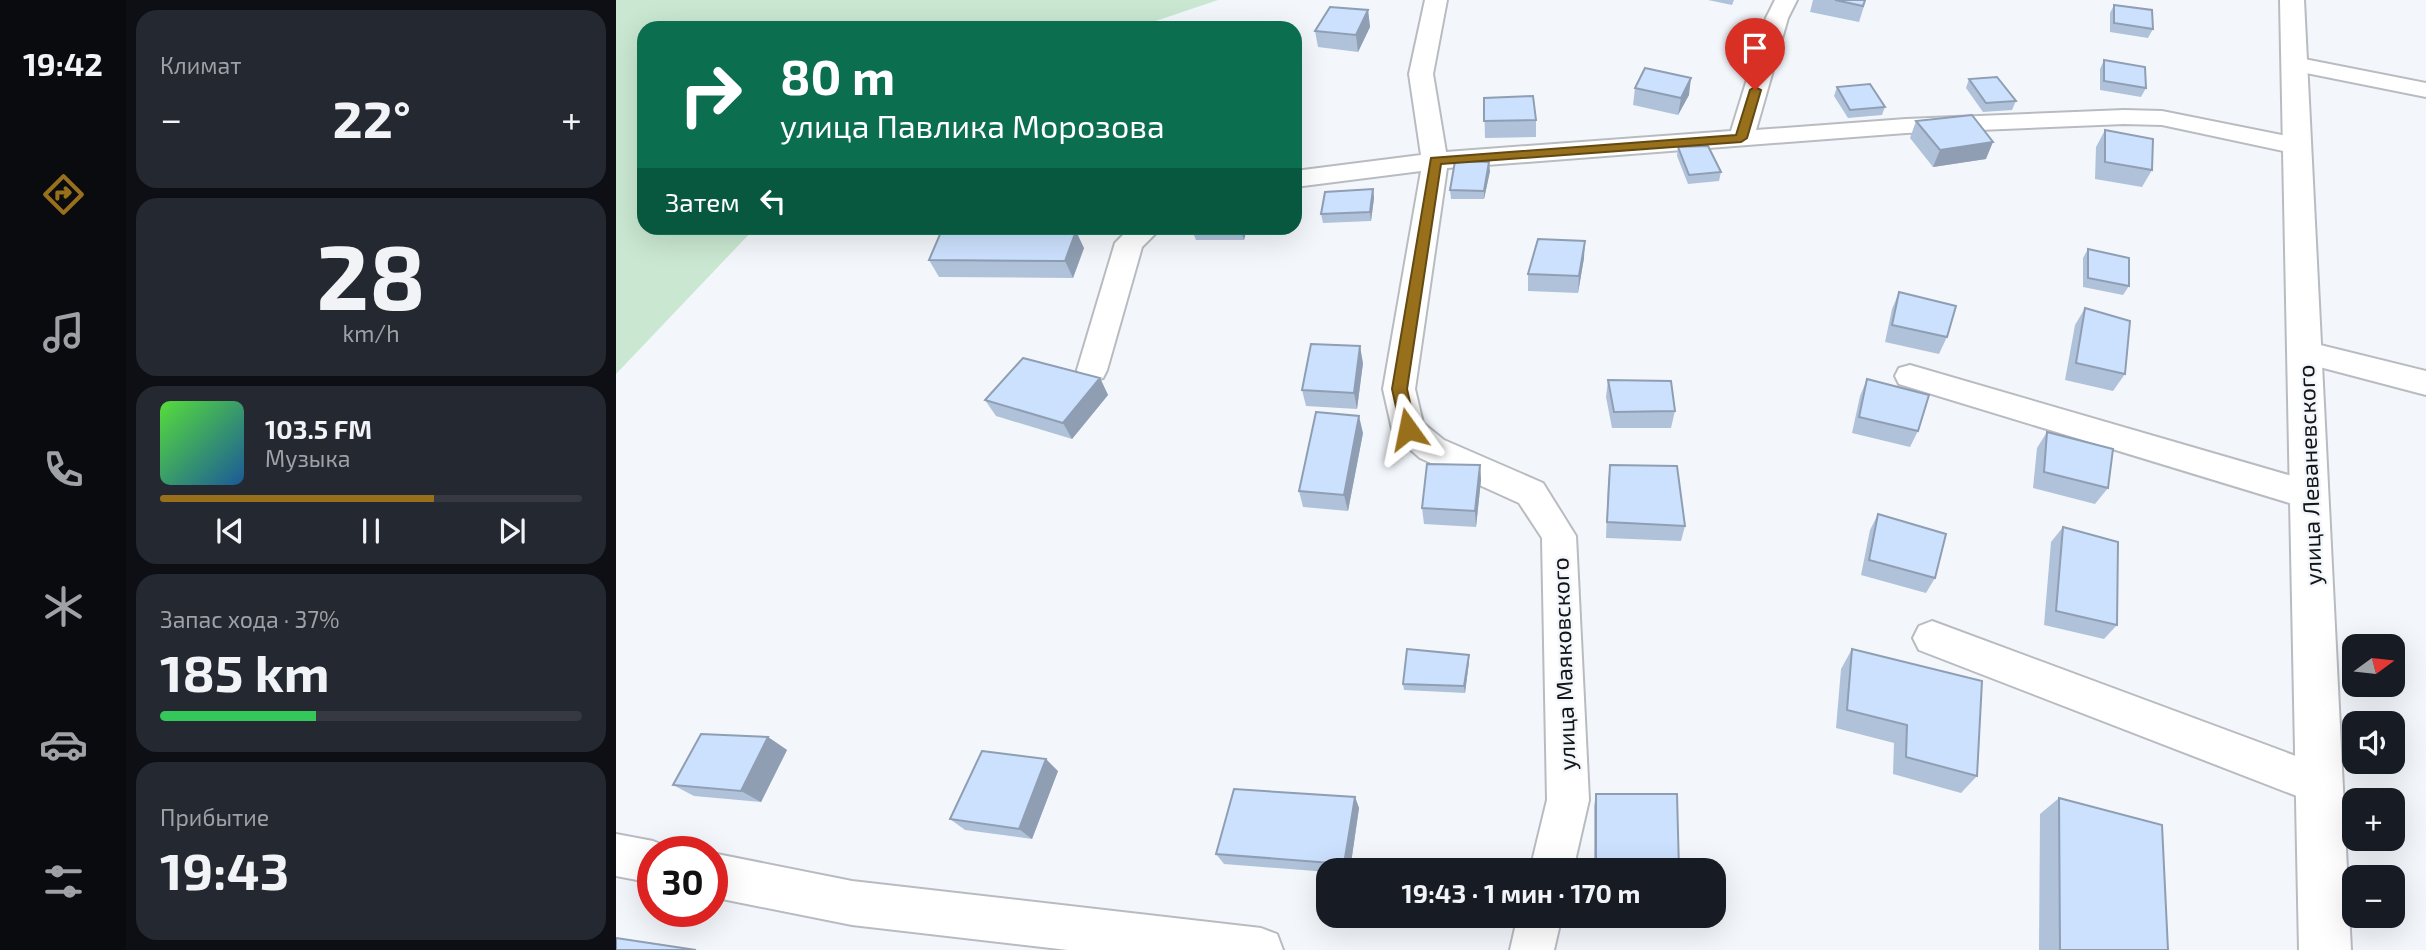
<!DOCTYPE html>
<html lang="ru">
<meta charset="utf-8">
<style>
body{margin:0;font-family:"Exo 2",sans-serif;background:#242831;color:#f1f3f6;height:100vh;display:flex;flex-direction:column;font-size:26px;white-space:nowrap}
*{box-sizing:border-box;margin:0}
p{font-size:23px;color:#9ea1a6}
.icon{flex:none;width:38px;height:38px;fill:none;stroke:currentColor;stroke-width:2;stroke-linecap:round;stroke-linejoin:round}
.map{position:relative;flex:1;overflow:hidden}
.drawer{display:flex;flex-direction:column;gap:10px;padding:10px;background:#0d0f14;width:490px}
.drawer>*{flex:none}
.top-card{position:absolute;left:21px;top:21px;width:665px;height:214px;border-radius:21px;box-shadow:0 7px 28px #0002;background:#0b6e4f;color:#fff;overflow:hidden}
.needle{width:46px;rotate:75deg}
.controls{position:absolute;left:1726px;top:634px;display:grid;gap:14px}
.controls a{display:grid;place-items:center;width:63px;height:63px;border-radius:14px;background:#171b24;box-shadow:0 7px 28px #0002;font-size:35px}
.speed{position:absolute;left:21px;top:836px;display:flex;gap:14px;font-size:35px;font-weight:700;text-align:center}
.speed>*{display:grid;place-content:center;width:91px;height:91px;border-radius:50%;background:#171b24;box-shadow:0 7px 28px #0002;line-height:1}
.speed .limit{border:10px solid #d22;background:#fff;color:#111}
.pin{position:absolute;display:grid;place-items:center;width:60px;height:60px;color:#fff;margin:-72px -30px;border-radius:50% 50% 50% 0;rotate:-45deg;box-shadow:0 0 7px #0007}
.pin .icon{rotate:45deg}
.me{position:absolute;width:77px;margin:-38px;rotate:348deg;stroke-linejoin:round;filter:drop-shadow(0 0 5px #0008)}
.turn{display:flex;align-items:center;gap:24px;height:147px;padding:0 28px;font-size:32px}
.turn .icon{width:91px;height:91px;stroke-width:2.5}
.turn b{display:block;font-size:49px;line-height:60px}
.then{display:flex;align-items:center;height:66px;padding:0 28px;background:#0003;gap:14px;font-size:26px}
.big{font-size:52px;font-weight:700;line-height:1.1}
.drawer .card{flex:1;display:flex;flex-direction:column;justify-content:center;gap:10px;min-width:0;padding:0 24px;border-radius:21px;background:#242831}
.drawer .dial{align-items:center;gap:0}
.dial b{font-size:91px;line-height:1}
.song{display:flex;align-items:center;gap:21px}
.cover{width:84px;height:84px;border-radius:10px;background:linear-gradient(135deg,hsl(110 70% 55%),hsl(210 70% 35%))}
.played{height:7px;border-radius:4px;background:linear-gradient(90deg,#98701c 65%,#363941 65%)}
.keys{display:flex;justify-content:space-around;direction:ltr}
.heat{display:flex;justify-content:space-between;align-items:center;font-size:38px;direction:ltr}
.charge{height:10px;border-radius:5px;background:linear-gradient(90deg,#34c759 37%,#363941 0)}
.trip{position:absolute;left:700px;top:858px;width:410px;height:70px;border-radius:21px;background:#171b24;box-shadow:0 7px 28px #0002;font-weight:700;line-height:70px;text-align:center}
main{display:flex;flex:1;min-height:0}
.tabs{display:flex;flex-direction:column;width:126px;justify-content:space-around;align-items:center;background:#090b0e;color:#9ea1a6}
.tabs .icon{width:49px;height:49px}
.tabs .on{color:#98701c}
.tabs b{font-size:32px;color:#f1f3f6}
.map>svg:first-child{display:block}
.green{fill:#c9e7d1}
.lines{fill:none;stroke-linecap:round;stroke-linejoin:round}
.street-casing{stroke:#b8bcc1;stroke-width:4}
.secondary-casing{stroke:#b8bcc1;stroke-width:4}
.street{fill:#fff;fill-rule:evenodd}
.secondary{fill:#fff;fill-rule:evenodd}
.wall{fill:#afc2da}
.shaded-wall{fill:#8f9eb2}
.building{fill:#cce1fe;stroke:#8f9eb2;stroke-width:2}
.route{fill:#98701c;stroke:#634912;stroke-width:2}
.labels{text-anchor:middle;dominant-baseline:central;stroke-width:5;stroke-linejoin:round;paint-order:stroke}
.street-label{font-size:23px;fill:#141517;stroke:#f3f7fc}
</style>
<main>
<nav class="tabs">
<b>19:42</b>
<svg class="icon on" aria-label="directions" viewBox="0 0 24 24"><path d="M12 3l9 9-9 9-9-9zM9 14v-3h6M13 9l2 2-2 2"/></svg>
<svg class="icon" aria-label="music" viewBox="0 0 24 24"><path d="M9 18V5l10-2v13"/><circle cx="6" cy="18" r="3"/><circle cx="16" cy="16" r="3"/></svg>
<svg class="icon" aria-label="phone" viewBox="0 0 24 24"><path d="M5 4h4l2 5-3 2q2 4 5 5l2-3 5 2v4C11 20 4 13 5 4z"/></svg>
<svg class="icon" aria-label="climate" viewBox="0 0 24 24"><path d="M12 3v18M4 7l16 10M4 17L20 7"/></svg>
<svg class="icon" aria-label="car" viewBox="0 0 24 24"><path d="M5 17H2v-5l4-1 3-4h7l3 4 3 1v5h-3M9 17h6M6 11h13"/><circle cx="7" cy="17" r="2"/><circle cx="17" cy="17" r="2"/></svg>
<svg class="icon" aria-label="filters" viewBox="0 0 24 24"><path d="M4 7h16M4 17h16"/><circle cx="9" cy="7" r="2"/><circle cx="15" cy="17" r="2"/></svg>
</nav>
<section class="drawer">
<div class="card"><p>Климат</p>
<div class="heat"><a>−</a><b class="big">22°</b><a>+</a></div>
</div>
<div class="card dial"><b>28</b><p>km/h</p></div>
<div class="card">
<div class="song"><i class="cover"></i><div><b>103.5 FM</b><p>Музыка</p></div></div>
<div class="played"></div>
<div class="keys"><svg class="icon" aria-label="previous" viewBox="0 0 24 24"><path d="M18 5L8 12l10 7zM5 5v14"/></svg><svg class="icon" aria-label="pause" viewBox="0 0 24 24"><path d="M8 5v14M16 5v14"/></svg><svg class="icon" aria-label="next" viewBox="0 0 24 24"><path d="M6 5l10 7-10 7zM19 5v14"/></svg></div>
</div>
<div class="card"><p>Запас хода · 37%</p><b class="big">185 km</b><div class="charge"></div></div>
<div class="card"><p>Прибытие</p><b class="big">19:43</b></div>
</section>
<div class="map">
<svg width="1810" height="950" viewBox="0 0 1810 950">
<rect width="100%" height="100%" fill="#f3f7fc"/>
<path class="green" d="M 0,0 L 602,0 L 519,28 L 28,28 L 28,228 L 139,228 L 0,374 Z"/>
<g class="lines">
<g class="street-casing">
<path id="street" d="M 809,0 L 831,0 L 817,74 L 830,152 L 1115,131 L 1150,18 L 1159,0 L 1181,0 L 1172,18 L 1140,130 L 1290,119 L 1508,110 L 1546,111 L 1681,138 L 1690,141 L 1694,146 L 1690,151 L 1681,154 L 1546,125 L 1508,124 L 1290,133 L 831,168 L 799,389 L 807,423 L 828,440 L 927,483 L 960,536 L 973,800 L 957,870 L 914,870 L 931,800 L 926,538 L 903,503 L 804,458 L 781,438 L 776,429 L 767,389 L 805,171 L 679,187 L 679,171 L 805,155 L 793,74 Z
M 1678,57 L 1810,83 L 1810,97 L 1670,69 L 1666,64 L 1670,59 Z
M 514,228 L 545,228 L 526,247 L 491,370 L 487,378 L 476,381 L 465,378 L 461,370 L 499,243 Z
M 1688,341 L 1810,371 L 1810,395 L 1677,360 L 1673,352 L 1677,344 Z
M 1294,365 L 1693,481 L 1705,485 L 1710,495 L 1705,505 L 1693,509 L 1283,384 L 1279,376 L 1283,368 Z
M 1316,621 L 1704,765 L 1718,771 L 1724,785 L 1718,799 L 1704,805 L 1303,650 L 1297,638 L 1303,626 Z
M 0,834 L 37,841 L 52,847 L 54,852 L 37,852 L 37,883 L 0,876 Z
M 96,853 L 236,881 L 645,928 L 661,934 L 667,950 L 452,950 L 236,925 L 96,897 Z
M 902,915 L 946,915 L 938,950 L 894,950 Z"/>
</g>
<g class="secondary-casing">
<path id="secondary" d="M 1664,0 L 1688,0 L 1735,950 L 1683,950 Z"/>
</g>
<use href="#street" class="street"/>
<use href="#secondary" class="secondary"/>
</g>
<path class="wall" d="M 1092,0 L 1118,0 L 1116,5 Z
M 1197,0 L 1250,0 L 1243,22 L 1194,12 Z
M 1498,5 L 1537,29 L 1532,38 L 1494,32 L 1494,13 Z
M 752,10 L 754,27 L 742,52 L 702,47 L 699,31 Z
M 1488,60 L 1530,88 L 1525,97 L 1484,90 L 1484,69 Z
M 1353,79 L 1400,101 L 1396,110 L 1367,112 L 1350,88 Z
M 1221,87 L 1269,107 L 1266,115 L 1232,118 L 1218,96 Z
M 1019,88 L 1073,95 L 1062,115 L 1017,105 Z
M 868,98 L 920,120 L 920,137 L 869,138 Z
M 1300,121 L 1370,159 L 1317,167 L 1294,138 Z
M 1489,130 L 1536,170 L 1526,187 L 1479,179 L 1480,147 Z
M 1062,147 L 1105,172 L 1103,181 L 1072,184 L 1061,156 Z
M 874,171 L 868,199 L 835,199 L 834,190 Z
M 757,189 L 758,198 L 755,221 L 707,223 L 705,214 Z
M 575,228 L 631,228 L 628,240 L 580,240 Z
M 468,248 L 457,278 L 323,277 L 313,260 Z
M 1472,249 L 1513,286 L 1507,295 L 1467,287 L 1467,258 Z
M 968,258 L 962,293 L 912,291 L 912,274 Z
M 1283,292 L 1331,337 L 1323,354 L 1269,342 L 1276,309 Z
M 1469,308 L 1509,374 L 1497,391 L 1449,380 L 1459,325 Z
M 747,363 L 741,409 L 690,406 L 686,390 Z
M 484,378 L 492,395 L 456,439 L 380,416 L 369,400 Z
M 1251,379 L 1302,431 L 1294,447 L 1236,433 L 1244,396 Z
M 992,380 L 1059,411 L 1055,428 L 996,428 L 990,397 Z
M 1431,432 L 1492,488 L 1479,504 L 1417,488 L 1421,448 Z
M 747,433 L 732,511 L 687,507 L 683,491 Z
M 864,465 L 865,480 L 860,527 L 808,524 L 806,508 Z
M 994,465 L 1069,526 L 1065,541 L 990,538 L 992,481 Z
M 1262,514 L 1319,578 L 1310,593 L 1245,575 L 1254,530 Z
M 1447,527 L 1501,625 L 1488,639 L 1428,625 L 1435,542 Z
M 1236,649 L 1361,776 L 1345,793 L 1277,774 L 1278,743 L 1220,728 L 1225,669 Z
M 853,662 L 849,693 L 788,690 L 787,684 Z
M 152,737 L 171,750 L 145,802 L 78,796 L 57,785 Z
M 442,771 L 416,839 L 349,830 L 334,819 Z
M 980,794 L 1063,870 L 978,870 L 978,806 Z
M 739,797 L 743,808 L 734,870 L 712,870 L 712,872 L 608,864 L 600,854 Z
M 1443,798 L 1552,950 L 1423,950 L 1424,814 Z"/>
<path class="shaded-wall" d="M 752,10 L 754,27 L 742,52 L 740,35 Z
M 1075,78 L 1073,95 L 1062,115 L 1065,98 Z
M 1377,142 L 1370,159 L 1317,167 L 1324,150 Z
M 873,162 L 874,171 L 868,199 L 868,191 Z
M 757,189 L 758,198 L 755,221 L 754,212 Z
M 624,228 L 631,228 L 628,240 Z
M 460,231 L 468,248 L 457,278 L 449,261 Z
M 969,241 L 968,258 L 962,293 L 963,276 Z
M 744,346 L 747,363 L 741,409 L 738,393 Z
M 484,378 L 492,395 L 456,439 L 447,423 Z
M 743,416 L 747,433 L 732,511 L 728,495 Z
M 864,465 L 865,480 L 860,527 L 859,511 Z
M 853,655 L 853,662 L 849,693 L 848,686 Z
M 152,737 L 171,750 L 145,802 L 125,791 Z
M 430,759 L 442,771 L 416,839 L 403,829 Z
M 739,797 L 743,808 L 734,870 L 731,870 L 728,864 Z"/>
<path class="building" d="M 1219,0 L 1249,0 L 1247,6 Z
M 1498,5 L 1536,10 L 1537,29 L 1498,23 Z
M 714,7 L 752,10 L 740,35 L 699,31 Z
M 1488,60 L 1529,67 L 1530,88 L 1488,81 Z
M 1029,68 L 1075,78 L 1065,98 L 1019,88 Z
M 1381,77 L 1400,101 L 1370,103 L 1353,79 Z
M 1254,84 L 1269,107 L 1234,110 L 1221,87 Z
M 917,96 L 920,120 L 868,121 L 868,98 Z
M 1356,115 L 1377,142 L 1324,150 L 1300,121 Z
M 1489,130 L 1537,139 L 1536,170 L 1489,162 Z
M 1092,146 L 1105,172 L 1073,175 L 1062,147 Z
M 839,161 L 873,162 L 868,191 L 834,190 Z
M 757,189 L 754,212 L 705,214 L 709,192 Z
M 460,231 L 449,261 L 313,260 L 325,232 Z
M 922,239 L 969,241 L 963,276 L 912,274 Z
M 1472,249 L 1513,258 L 1513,286 L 1472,278 Z
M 1283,292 L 1340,306 L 1331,337 L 1276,325 Z
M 1469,308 L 1514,321 L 1509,374 L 1460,363 Z
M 695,344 L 744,346 L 738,393 L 686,390 Z
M 407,358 L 484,378 L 447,423 L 369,400 Z
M 1251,379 L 1313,395 L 1302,431 L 1243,417 Z
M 992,380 L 1055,381 L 1059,411 L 998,412 Z
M 700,412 L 743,416 L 728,495 L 683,491 Z
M 1431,432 L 1497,449 L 1492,488 L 1428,472 Z
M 811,464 L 864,465 L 859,511 L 806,508 Z
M 994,465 L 1061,466 L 1069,526 L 991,522 Z
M 1262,514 L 1330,534 L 1319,578 L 1253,560 Z
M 1447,527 L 1502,542 L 1501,625 L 1440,611 Z
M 791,649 L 853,655 L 848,686 L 787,684 Z
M 1236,649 L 1366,681 L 1361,776 L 1290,757 L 1291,725 L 1231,710 Z
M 85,734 L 152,737 L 125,791 L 57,785 Z
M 366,751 L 430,759 L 403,829 L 334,819 Z
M 618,789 L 739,797 L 728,864 L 600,854 Z
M 980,794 L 1061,794 L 1063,870 L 980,870 Z
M 1443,798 L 1546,825 L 1552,950 L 1444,950 Z
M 0,938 L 80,950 L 0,950 Z"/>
<path class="route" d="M 1139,87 L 1145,90 L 1131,138 L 1125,142 L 825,164 L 791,389 L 800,429 L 797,434 L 786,434 L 776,389 L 815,158 L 1120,135 L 1134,90 Z"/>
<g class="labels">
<g class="street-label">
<text transform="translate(1693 475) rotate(-92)">улица Леваневского</text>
<text transform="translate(947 664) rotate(-92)">улица Маяковского</text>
</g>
</g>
</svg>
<div class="controls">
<a><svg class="needle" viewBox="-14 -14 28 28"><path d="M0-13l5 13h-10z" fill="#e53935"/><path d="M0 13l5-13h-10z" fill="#9ea1a6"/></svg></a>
<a><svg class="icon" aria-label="sound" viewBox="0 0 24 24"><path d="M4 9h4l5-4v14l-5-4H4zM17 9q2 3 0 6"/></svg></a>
<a>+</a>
<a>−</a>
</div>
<div class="speed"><div class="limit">30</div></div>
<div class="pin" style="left:1139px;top:90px;background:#d93025"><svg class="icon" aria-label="arrive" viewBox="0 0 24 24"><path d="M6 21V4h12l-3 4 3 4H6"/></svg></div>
<svg class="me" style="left:792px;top:429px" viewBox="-20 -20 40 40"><path d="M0-17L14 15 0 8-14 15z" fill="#98701c" stroke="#fff" stroke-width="4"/></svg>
<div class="trip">19:43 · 1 мин · 170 m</div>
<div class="top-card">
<div class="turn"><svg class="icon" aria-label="right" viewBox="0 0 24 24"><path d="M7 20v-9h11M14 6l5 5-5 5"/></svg><div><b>80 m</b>улица Павлика Морозова</div></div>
<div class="then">Затем<svg class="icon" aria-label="left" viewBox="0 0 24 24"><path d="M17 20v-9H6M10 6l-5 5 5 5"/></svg></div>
</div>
</div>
</main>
